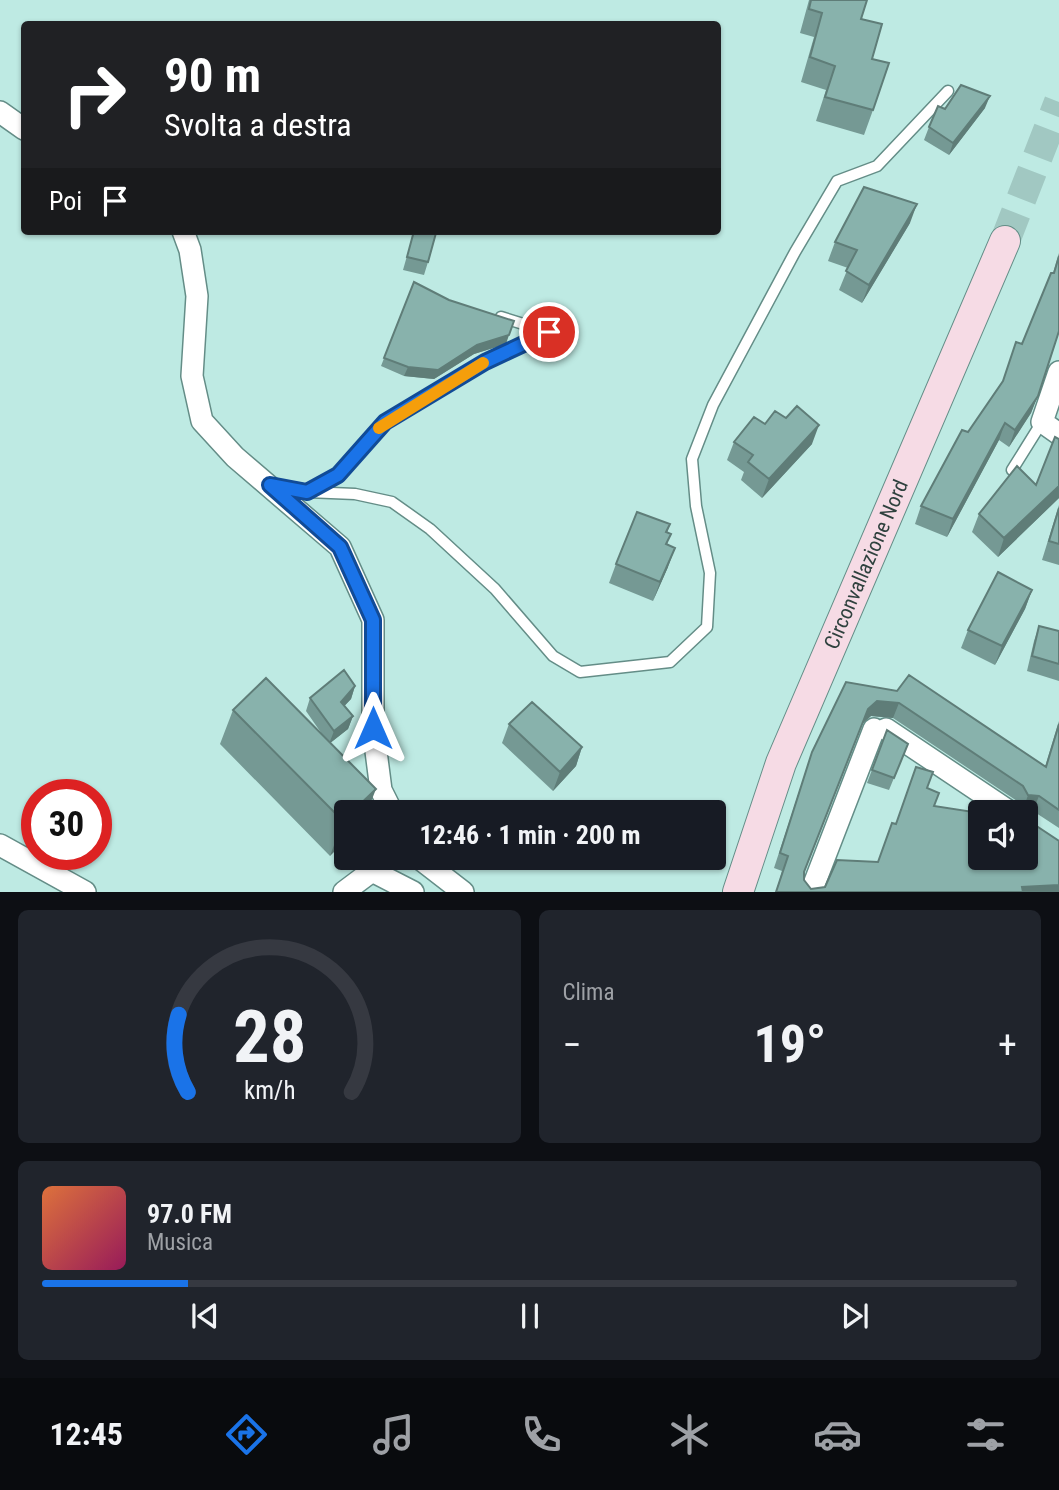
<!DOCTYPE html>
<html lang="it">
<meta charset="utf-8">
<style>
body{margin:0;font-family:"Roboto Condensed",sans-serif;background:#20242c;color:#f1f3f6;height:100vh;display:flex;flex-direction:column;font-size:26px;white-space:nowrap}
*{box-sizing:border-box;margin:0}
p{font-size:23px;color:#9ea1a6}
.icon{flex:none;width:38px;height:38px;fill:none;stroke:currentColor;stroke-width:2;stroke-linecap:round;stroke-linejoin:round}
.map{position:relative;height:892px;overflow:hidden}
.side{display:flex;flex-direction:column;gap:18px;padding:18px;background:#0d0f14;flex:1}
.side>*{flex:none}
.top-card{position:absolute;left:21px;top:21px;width:700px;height:214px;border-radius:7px;box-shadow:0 2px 5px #0004;background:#202124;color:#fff;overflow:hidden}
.buttons{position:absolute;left:968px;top:800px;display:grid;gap:14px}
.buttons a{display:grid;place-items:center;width:70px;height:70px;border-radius:7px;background:#171b24;box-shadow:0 2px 5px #0004;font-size:35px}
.speed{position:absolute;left:21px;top:779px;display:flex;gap:14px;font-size:35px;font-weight:700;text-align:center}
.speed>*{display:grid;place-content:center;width:91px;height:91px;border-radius:50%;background:#171b24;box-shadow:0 2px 5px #0004;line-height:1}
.speed .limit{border:10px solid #d22;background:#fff;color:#111}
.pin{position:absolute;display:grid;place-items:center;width:60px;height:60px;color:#fff;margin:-30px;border:4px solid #fff;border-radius:50%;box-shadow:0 2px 7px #0007}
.me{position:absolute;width:77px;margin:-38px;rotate:0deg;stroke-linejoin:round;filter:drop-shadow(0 0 5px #0008)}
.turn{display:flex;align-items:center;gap:24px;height:147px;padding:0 28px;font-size:32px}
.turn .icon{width:91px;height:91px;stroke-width:2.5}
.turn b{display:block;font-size:49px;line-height:60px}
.then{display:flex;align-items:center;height:66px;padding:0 28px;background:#0003;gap:14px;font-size:26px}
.big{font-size:52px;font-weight:700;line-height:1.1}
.side .widget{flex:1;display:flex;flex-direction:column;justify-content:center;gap:10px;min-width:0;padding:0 24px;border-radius:10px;background:#20242c}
.side .dial{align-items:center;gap:0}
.dial svg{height:182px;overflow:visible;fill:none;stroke:#363941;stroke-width:7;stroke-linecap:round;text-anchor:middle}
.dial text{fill:#f1f3f6;stroke:none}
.song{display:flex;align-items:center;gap:21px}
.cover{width:84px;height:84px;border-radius:10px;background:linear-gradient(135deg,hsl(20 70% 55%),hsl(330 70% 35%))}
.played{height:7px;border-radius:4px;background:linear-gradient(90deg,#1a73e8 15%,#363941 15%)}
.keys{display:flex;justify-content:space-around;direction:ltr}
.heat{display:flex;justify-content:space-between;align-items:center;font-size:38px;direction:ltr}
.side .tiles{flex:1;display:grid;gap:18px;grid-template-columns:1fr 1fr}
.widget:last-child{grid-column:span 2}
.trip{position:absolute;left:334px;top:800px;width:392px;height:70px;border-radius:7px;background:#171b24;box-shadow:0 2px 5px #0004;font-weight:700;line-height:70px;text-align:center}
.menu{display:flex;height:112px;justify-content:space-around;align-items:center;background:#090b0e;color:#9ea1a6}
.menu .icon{width:49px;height:49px}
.menu .active{color:#1a73e8}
.menu b{font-size:32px;color:#f1f3f6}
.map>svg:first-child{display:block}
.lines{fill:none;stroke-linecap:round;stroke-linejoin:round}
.secondary-tunnel{stroke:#a1c8c2;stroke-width:30;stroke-dasharray:30 15;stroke-linecap:butt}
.service-casing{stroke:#648d87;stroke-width:13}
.minor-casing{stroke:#648d87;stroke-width:24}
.secondary-casing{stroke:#648d87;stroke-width:32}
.service{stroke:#fff;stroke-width:10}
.minor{stroke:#fff;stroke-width:21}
.secondary{stroke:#f6dbe5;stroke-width:30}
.wall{fill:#759994}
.shaded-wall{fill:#5f7d78}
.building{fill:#88b2ac;stroke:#5f7d78;stroke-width:2}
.route-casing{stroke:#114b97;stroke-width:18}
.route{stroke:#1a73e8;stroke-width:12}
.slow{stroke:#f59e0b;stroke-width:12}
.labels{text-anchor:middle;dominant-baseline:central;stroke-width:7;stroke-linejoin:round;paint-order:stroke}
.street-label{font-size:21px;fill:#2f413e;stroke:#cbf7f0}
</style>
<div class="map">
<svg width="1059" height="892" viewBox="0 0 1059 892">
<rect width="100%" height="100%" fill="#beeae3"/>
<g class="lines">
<path class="secondary-tunnel" d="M 1005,241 L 1059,102"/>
<g class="service-casing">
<path id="service" d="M 1012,470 L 1042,422
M 275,486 L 307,492 L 338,475 L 385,422 L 485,362 L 549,332 L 501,317
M 307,492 L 355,494 L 392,502 L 430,529 L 495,589 L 553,656 L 580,672 L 670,662 L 707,627 L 710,573 L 696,506 L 692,459 L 713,405 L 795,252 L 837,181 L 877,166 L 948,91"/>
</g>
<g class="minor-casing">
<path id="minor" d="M 0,112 L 24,129
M 183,231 L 190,250 L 197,296 L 192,376 L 202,421 L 235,457 L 340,547 L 373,620 L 373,728 L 381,790 L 392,812
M 1059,372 L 1042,422 L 1059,434
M 886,729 L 1010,812
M 0,845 L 85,892
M 419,858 L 463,892
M 372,871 L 413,892
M 344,892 L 372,871
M 811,892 L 874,729"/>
</g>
<g class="secondary-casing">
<g id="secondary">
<path id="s1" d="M 738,892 L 781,763 L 1005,241"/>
</g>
</g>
<use href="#service" class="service"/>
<use href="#minor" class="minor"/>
<use href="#secondary" class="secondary"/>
</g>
<path class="wall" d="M 809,0 L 867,0 L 861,19 L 872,59 L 873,110 L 864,135 L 816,121 L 826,90 L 801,82 L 814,37 L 800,33 Z
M 985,108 L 949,155 L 924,140 L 929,127 L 945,109 Z
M 910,223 L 862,303 L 839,290 L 848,268 L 828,261 L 835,242 Z
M 414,231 L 428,262 L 424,275 L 403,270 Z
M 1059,253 L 1059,331 L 1031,413 L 1009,447 L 999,440 L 947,537 L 915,524 L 921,506 L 1002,382 L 1022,344 L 1053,273 Z
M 414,282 L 506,344 L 474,354 L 434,379 L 404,376 L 381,366 Z
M 765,424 L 812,444 L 762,498 L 741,480 L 744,472 L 727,460 L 734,442 Z
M 1036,485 L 1059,498 L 998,557 L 972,532 L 979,514 Z
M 1059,505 L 1059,565 L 1042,560 Z
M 670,524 L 667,533 L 668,567 L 653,601 L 609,583 L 616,564 Z
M 1032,590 L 1025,609 L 995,665 L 961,648 L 968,630 Z
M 1039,626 L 1059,631 L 1059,681 L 1027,671 L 1034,641 Z
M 355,686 L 351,699 L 344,706 L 353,716 L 348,729 L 330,743 L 376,789 L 330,856 L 220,744 L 233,710 L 324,737 L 306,711 L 310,698 Z
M 897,691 L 1045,767 L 1059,721 L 1059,828 L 1033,811 L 1023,810 L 1017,801 L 893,718 L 871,716 L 862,724 L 804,873 L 804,880 L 811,889 L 825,887 L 878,862 L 896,824 L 927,788 L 934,806 L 1059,892 L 776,892 L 782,871 L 774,868 L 812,752 Z
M 509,724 L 582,747 L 576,766 L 553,791 L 502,743 Z
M 887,730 L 908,744 L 889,790 L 867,783 Z"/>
<path class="shaded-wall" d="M 990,96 L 985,108 L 949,155 L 953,143 Z
M 917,204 L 910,223 L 862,303 L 869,285 Z
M 509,335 L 506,344 L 474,354 L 434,379 L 404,376 L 408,367 Z
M 1038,396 L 1031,413 L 1009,447 L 1015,430 Z
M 1005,423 L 999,440 L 947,537 L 953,519 Z
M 819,425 L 812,444 L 762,498 L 769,479 Z
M 1059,486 L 1059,498 L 998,557 L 1004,538 Z
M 675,548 L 668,567 L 653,601 L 660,582 Z
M 1032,590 L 1025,609 L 995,665 L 1002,646 Z
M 355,686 L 351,699 L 336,715 L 341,702 Z
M 877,701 L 899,703 L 893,718 L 871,716 L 862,724 L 868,709 Z
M 353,716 L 348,729 L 329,744 L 334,731 Z
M 582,747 L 576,766 L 553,791 L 560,772 Z
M 376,789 L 367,812 L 352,812 Z
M 1028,795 L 1039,796 L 1033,811 L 1023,810 Z
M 346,818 L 346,840 L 330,856 L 343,821 Z
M 1059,885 L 1059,892 L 1020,892 L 1022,887 Z"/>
<path class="building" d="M 811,0 L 867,0 L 861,19 L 882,24 L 872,59 L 889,63 L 873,110 L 825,97 L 835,66 L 810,57 L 822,13 L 809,9 Z
M 961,85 L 990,96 L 953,143 L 929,127 L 938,106 L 945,109 Z
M 864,187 L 917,204 L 869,285 L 846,271 L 857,250 L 835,242 Z
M 414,231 L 429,231 L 436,233 L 428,262 L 407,257 Z
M 1059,256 L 1059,331 L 1038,396 L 1015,430 L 1005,423 L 953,519 L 921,506 L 962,430 L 968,432 L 1003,381 L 1016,342 L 1022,344 L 1051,273 L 1054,273 Z
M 414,282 L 449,300 L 514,321 L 509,335 L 477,345 L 438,370 L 408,367 L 384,358 Z
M 797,406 L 819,425 L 769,479 L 748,462 L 753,455 L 734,442 L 754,417 L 765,424 L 775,411 L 786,418 Z
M 1055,437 L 1059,439 L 1059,486 L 1004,538 L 979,514 L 1017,466 L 1036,485 Z
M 1059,508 L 1059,544 L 1049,541 Z
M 637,512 L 670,524 L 666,532 L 671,534 L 666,544 L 675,548 L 660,582 L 616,564 Z
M 998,572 L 1032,590 L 1002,646 L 968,630 Z
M 1039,626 L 1059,631 L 1059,664 L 1032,656 Z
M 344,670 L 355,686 L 341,702 L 353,716 L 334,731 L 310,698 Z
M 909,675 L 1046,767 L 1059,724 L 1059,810 L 1039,796 L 1028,795 L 1023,786 L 899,703 L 877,701 L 868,709 L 804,872 L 804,880 L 811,889 L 825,887 L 837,860 L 878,862 L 892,823 L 896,824 L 916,767 L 933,772 L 927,788 L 939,793 L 934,806 L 980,813 L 980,858 L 1026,858 L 1026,819 L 1059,841 L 1059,885 L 1022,887 L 1023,892 L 776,892 L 788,856 L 780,853 L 812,752 L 846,682 L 897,691 Z
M 266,678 L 376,789 L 352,812 L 346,812 L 346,818 L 343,821 L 233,710 Z
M 532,702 L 582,747 L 560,772 L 509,724 Z
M 887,730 L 908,744 L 894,778 L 872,770 Z
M 992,805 L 1003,805 L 1019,809 L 1020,812 L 992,812 Z"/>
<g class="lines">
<g class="route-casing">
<path id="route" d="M 373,728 L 373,620 L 340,547 L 270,485 L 307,492 L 338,475 L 385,422 L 485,362 L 549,332"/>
</g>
<use href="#route" class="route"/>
<path class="slow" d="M 379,428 L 483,363"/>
</g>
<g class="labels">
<g class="street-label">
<text stroke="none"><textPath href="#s1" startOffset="352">Circonvallazione Nord</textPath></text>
</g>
</g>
</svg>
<div class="buttons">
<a><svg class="icon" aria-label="sound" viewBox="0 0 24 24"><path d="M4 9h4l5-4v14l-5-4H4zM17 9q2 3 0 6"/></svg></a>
</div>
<div class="speed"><div class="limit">30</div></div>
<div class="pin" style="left:549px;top:332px;background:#d93025"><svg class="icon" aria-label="arrive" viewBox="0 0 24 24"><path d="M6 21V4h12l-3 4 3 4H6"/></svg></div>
<svg class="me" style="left:373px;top:728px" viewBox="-20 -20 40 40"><path d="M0-17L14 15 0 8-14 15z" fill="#1a73e8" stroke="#fff" stroke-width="4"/></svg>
<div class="trip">12:46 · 1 min · 200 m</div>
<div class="top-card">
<div class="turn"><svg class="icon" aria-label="right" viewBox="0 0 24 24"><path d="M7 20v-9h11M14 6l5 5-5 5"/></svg><div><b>90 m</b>Svolta a destra</div></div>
<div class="then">Poi<svg class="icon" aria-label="arrive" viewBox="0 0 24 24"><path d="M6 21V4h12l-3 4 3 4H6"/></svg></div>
</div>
</div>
<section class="side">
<div class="tiles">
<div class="widget dial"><svg viewBox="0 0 100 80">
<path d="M14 69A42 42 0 1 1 86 69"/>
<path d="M14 69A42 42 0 0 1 10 35" stroke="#1a73e8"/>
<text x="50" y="56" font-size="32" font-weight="700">28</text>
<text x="50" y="72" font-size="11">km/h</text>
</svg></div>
<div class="widget"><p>Clima</p>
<div class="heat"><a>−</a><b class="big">19°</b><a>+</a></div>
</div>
<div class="widget">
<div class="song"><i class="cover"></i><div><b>97.0 FM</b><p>Musica</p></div></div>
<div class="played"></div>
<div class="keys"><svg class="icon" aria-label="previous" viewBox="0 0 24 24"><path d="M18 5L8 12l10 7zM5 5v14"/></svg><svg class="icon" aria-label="pause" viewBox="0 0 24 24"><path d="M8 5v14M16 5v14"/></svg><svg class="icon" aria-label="next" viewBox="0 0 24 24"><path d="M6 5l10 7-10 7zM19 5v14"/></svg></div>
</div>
</div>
</section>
<nav class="menu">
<b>12:45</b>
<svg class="icon active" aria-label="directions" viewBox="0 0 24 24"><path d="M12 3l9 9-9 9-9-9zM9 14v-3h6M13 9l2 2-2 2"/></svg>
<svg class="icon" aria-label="music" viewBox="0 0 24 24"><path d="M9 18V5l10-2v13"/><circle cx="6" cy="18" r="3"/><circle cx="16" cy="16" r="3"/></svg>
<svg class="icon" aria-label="phone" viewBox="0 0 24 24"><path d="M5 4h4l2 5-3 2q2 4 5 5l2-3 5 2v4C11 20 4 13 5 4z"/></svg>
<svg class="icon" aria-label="climate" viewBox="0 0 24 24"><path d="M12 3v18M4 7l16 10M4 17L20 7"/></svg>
<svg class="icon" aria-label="car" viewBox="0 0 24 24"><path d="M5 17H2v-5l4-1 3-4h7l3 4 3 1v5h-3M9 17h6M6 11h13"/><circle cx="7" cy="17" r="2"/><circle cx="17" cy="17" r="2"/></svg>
<svg class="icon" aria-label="filters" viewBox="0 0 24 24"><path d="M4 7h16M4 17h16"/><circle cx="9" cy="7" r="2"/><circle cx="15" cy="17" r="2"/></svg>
</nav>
